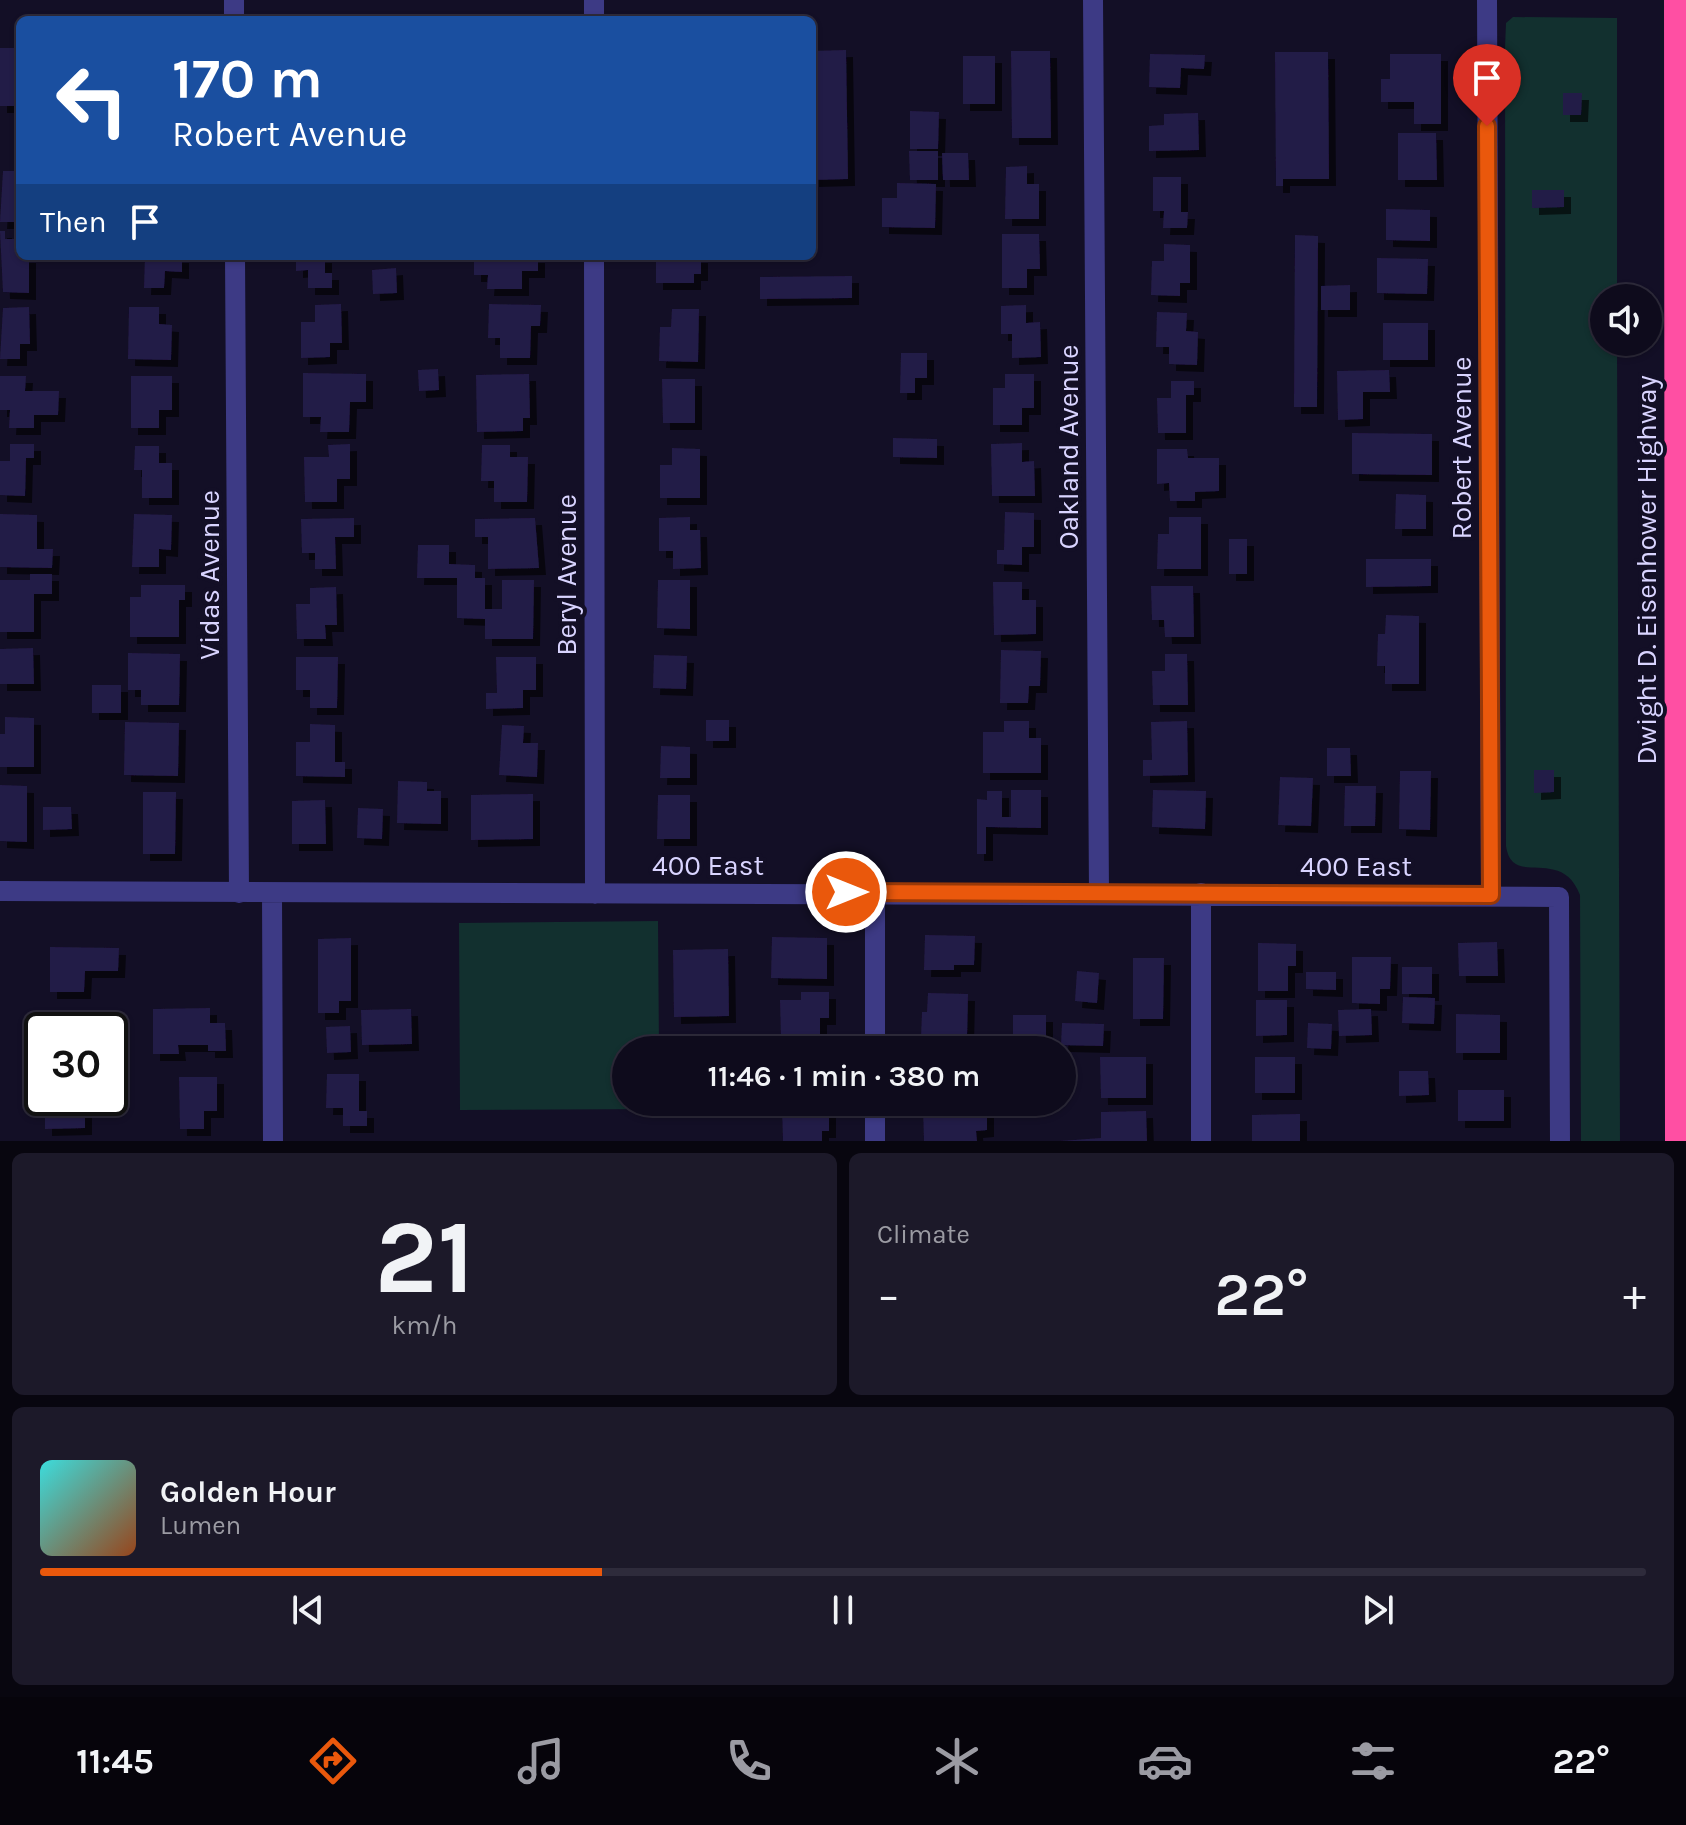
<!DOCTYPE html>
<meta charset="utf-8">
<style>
body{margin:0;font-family:Karla,sans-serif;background:#1c1929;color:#f1f3f6;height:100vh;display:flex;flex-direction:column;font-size:30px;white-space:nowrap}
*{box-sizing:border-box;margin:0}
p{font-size:26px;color:#9b9ba3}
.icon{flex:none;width:44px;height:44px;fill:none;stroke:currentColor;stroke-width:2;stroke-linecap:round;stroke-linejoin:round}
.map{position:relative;height:1141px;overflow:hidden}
.panel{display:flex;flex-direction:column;gap:12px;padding:12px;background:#08060f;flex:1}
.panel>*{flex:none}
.hud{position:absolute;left:16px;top:16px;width:800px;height:244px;border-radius:12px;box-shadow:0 2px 6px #0004,0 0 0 2px #2e2b3b;background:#1a4fa0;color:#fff;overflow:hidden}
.tools{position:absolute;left:1590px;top:284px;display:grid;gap:16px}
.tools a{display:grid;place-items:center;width:72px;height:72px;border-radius:50%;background:#0e0b1c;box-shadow:0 2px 6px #0004,0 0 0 2px #2e2b3b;font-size:40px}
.speed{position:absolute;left:24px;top:1012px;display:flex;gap:16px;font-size:40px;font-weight:700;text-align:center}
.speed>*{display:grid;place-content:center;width:104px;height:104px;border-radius:50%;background:#0e0b1c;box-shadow:0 2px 6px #0004,0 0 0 2px #2e2b3b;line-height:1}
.speed .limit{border:4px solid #111;border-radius:12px;background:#fff;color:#111}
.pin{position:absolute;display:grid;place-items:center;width:68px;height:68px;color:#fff;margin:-82px -34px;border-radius:50% 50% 50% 0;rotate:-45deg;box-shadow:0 0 8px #0007}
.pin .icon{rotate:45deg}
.me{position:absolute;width:88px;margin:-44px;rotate:90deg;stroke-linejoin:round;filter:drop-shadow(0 0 6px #0008)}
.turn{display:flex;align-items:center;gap:28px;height:168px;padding:0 24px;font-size:36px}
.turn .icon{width:104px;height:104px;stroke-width:2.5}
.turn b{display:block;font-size:56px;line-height:68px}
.then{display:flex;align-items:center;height:76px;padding:0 24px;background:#0003;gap:16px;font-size:30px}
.big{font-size:60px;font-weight:600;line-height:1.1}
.panel .widget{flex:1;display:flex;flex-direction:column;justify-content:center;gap:12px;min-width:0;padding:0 28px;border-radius:12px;background:#1c1929}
.panel .dial{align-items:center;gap:0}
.dial b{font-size:104px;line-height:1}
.song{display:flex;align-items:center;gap:24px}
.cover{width:96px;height:96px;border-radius:12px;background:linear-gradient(135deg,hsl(180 70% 55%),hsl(20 70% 35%))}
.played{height:8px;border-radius:4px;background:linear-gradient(90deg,#ea580c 35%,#2e2b3b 35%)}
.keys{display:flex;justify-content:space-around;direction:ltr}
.heat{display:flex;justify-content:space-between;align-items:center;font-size:44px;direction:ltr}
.panel .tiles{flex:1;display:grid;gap:12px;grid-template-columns:1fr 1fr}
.widget:last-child{grid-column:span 2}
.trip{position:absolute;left:612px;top:1036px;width:464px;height:80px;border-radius:40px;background:#0e0b1c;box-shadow:0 2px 6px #0004,0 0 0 2px #2e2b3b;font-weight:600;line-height:80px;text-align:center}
.menu{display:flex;height:128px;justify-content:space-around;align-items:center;background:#06040b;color:#9b9ba3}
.menu .icon{width:56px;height:56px}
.menu .selected{color:#ea580c}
.menu b{font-size:36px;color:#f1f3f6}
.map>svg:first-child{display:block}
.green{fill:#12302f}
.building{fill:#241b47;filter:url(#shadow)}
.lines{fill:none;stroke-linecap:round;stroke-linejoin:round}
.minor{stroke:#3d3a85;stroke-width:20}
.highway{stroke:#ff4fa3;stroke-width:24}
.route-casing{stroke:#983908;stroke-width:20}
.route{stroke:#ea580c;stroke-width:14}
.labels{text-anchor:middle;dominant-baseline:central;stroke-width:8;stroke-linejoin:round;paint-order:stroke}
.street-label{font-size:28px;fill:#d9d4ff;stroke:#130f26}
</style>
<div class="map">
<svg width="1686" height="1141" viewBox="0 0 1686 1141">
<defs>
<filter id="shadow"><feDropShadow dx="7" dy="7" stdDeviation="0" flood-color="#0009"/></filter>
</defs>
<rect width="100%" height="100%" fill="#130f26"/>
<path class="green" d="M 1513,17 L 1617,18 L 1617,298 L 1604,298 L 1604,342 L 1617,342 L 1620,1141 L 1581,1141 L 1580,895 C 1561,845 1512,889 1506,846 L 1505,48 L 1506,23 Z
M 658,921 L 659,1050 L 626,1050 L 626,1102 L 659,1102 L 659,1109 L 460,1110 L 459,923 Z"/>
<path class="building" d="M 0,48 L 17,48 L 16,106 L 0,106 Z
M 846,50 L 848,179 L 812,180 L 812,51 Z
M 1011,51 L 1050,51 L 1051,138 L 1012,138 Z
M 1275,52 L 1328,52 L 1329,179 L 1283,179 L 1283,186 L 1276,186 Z
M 1150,54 L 1205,55 L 1204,69 L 1181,68 L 1180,88 L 1149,87 Z
M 1390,54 L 1441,54 L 1441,124 L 1414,124 L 1414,102 L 1381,102 L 1381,79 L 1390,79 Z
M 963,56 L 995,56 L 995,104 L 963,104 Z
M 1563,93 L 1582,93 L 1581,115 L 1563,115 Z
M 910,111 L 939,112 L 938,149 L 910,149 Z
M 1198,113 L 1199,150 L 1149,151 L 1149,126 L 1164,125 L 1164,114 Z
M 1398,133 L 1436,133 L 1437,180 L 1398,180 Z
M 909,151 L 938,151 L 938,180 L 910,180 Z
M 942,153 L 968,153 L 969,180 L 943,180 Z
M 1027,166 L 1027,184 L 1039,184 L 1039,219 L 1005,219 L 1006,167 Z
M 3,171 L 20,171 L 20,222 L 0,222 Z
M 1153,177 L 1181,177 L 1181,212 L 1188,212 L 1187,228 L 1163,228 L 1164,211 L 1153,211 Z
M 897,183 L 936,184 L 935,228 L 882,227 L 882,198 L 897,198 Z
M 1532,190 L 1564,190 L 1564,207 L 1532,208 Z
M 1386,209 L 1430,210 L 1430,241 L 1386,240 Z
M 0,231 L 5,231 L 5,239 L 20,239 L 20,256 L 29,256 L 29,293 L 3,292 Z
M 1002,234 L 1039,234 L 1040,269 L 1027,269 L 1027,288 L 1002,288 Z
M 1295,235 L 1318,236 L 1317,407 L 1294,407 Z
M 1164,244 L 1190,245 L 1190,283 L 1180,283 L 1180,296 L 1151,295 L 1152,261 L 1164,261 Z
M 145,256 L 182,256 L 182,272 L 165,271 L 164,288 L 144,288 Z
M 296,256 L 325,256 L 325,273 L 332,273 L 332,288 L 308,288 L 308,270 L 296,271 Z
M 474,256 L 538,256 L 538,271 L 522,271 L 522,289 L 487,289 L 488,275 L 474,275 Z
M 656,256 L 701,256 L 701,274 L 694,274 L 694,283 L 656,283 Z
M 1377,258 L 1428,259 L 1427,294 L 1377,293 Z
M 396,268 L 397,293 L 373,294 L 372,270 Z
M 852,276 L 852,298 L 760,299 L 760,277 Z
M 1350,285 L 1350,310 L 1321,310 L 1321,286 Z
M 341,304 L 342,343 L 330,343 L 330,357 L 301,358 L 301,322 L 315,322 L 315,305 Z
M 489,304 L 541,305 L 540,326 L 531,326 L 530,358 L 500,358 L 500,338 L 488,338 Z
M 1026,305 L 1026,323 L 1040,322 L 1041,357 L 1012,358 L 1012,334 L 1001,334 L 1001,306 Z
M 29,307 L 30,344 L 20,344 L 20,359 L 0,359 L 3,308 Z
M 129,307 L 159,307 L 159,324 L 172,325 L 171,360 L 128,359 Z
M 672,309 L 699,309 L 698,362 L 659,361 L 660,327 L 671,327 Z
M 1157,312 L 1187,313 L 1186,331 L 1198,332 L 1197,365 L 1169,364 L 1169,347 L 1156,347 Z
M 1383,323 L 1428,323 L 1428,360 L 1383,360 Z
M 901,353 L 927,353 L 927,378 L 915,378 L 915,393 L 900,393 Z
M 438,369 L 439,390 L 419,391 L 418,370 Z
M 1389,370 L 1390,392 L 1363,392 L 1363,419 L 1338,420 L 1337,371 Z
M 303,373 L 366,374 L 366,402 L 350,402 L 349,432 L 320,432 L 321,417 L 303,417 Z
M 529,374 L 530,418 L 523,418 L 523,431 L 477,432 L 476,375 Z
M 1005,374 L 1034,374 L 1034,408 L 1022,408 L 1022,425 L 993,425 L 993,388 L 1005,388 Z
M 0,376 L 26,376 L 25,391 L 59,391 L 58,415 L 34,415 L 34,428 L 9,428 L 10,410 L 0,410 Z
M 131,376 L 172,376 L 172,410 L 159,410 L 159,428 L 131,428 Z
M 662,379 L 695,379 L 695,423 L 663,423 Z
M 1171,381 L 1194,381 L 1194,395 L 1186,395 L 1186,433 L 1158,433 L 1157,398 L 1171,398 Z
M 1352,433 L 1432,434 L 1432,475 L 1352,474 Z
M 893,438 L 937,439 L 937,458 L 893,457 Z
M 1022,443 L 1022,462 L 1034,461 L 1035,496 L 992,496 L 991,444 Z
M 10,444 L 34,444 L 34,458 L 26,458 L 25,496 L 0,495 L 0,461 L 10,461 Z
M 350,444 L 350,479 L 337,479 L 337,502 L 305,502 L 304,457 L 329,457 L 328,445 Z
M 482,445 L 510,445 L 510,457 L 528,457 L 527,502 L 494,502 L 494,481 L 481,481 Z
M 135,446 L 159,446 L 159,463 L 172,463 L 172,498 L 142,498 L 142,470 L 134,470 Z
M 672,448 L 700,449 L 700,498 L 660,498 L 660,465 L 672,465 Z
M 1157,449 L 1187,449 L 1188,458 L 1219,458 L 1219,491 L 1195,492 L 1195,501 L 1170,501 L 1169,483 L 1157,484 Z
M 1396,494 L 1426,495 L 1426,529 L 1395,529 Z
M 1005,512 L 1034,513 L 1034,547 L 1022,547 L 1022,565 L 997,564 L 997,550 L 1004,550 Z
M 0,514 L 37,515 L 37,549 L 53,549 L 52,568 L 0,567 Z
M 134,514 L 172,515 L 171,550 L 159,549 L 159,567 L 132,567 Z
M 690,517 L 690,530 L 700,530 L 701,568 L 673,569 L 673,551 L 659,551 L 659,518 Z
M 1169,517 L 1201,517 L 1201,569 L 1157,569 L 1158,534 L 1169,534 Z
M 354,518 L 354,537 L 335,537 L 336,569 L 315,569 L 315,553 L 302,553 L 301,519 Z
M 535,518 L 539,568 L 488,569 L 488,537 L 475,537 L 475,519 Z
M 1229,539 L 1247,539 L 1247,574 L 1229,574 Z
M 418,545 L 449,545 L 449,564 L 475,565 L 475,578 L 485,578 L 485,609 L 502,609 L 502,580 L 534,580 L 533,639 L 485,639 L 485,619 L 457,618 L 457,578 L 417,578 Z
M 1366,559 L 1431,559 L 1431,586 L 1366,587 Z
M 30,574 L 52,574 L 52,594 L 34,594 L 34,632 L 0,632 L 0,580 L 30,580 Z
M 658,580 L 690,580 L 690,629 L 657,628 Z
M 993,582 L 1022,582 L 1022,600 L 1036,600 L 1036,634 L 994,635 Z
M 141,585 L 185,585 L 185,600 L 179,600 L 179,637 L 130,637 L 130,597 L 141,597 Z
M 1151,586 L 1193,586 L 1194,637 L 1165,637 L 1164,620 L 1152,620 Z
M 336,587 L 337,625 L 325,625 L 326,639 L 297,639 L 296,604 L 310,604 L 310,588 Z
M 1386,615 L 1419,616 L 1419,684 L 1385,684 L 1385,666 L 1377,666 L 1378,634 L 1385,634 Z
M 33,648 L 34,684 L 0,684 L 0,649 Z
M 1001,650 L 1041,651 L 1040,686 L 1029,686 L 1028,703 L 1000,703 Z
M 128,653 L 180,654 L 179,705 L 141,705 L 141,690 L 128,690 Z
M 1165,654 L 1187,654 L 1188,705 L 1153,705 L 1152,671 L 1165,671 Z
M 654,655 L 687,656 L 686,689 L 653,688 Z
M 296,657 L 338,657 L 337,708 L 310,708 L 310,690 L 296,690 Z
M 496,657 L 536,657 L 536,690 L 523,690 L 523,708 L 486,709 L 486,693 L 497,693 Z
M 92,685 L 121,685 L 121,713 L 92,713 Z
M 5,717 L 34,718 L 34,767 L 0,767 L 0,734 L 5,734 Z
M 706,720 L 729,720 L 729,741 L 706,741 Z
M 1004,721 L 1029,721 L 1029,738 L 1041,738 L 1041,773 L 983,773 L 983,732 L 1004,732 Z
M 1187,721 L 1188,775 L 1143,776 L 1143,760 L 1152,760 L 1151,722 Z
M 125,722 L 179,723 L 178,776 L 124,775 Z
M 310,724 L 335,725 L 335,762 L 345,762 L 345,777 L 296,776 L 296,742 L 310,742 Z
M 502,725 L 524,726 L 523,743 L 538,743 L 537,777 L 499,775 Z
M 661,746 L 690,747 L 690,778 L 660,778 Z
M 1327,748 L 1350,748 L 1351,776 L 1327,776 Z
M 1534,770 L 1554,770 L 1554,792 L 1534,793 Z
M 1400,771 L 1431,771 L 1430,830 L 1399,829 Z
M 1280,777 L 1313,778 L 1311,826 L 1278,825 Z
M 398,781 L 427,782 L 427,791 L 441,791 L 441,824 L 397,823 Z
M 0,785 L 27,786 L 27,842 L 0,841 Z
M 1345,786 L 1376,786 L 1375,826 L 1344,826 Z
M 1011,790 L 1041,790 L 1041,828 L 986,827 L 986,854 L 977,854 L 977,799 L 987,800 L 987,791 L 1002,791 L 1002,817 L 1011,817 Z
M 1153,790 L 1206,791 L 1205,829 L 1152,827 Z
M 143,792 L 176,792 L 175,854 L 143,854 Z
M 533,794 L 533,839 L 471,840 L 471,795 Z
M 658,795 L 690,795 L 690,839 L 657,839 Z
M 325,800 L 326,844 L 292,844 L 292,801 Z
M 43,807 L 71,807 L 72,829 L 43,830 Z
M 358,808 L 383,809 L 382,839 L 357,838 Z
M 925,935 L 975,936 L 974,965 L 954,965 L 954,970 L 924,970 Z
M 772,937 L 827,938 L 827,979 L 771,978 Z
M 351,938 L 351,1001 L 339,1001 L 339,1013 L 318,1013 L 318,939 Z
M 1497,942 L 1498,976 L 1459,976 L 1458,943 Z
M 1258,943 L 1296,944 L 1296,966 L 1288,966 L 1288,991 L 1258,991 Z
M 50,947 L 119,948 L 118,971 L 85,971 L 84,992 L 50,992 Z
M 728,949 L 729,1016 L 674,1017 L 673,950 Z
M 1352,957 L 1391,957 L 1390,989 L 1380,989 L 1380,1004 L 1352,1003 Z
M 1133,958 L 1164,958 L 1163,1019 L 1133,1019 Z
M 1402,967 L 1432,967 L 1432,994 L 1402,994 Z
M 1077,971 L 1099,973 L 1097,1003 L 1075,1001 Z
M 1306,972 L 1336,972 L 1336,990 L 1306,989 Z
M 801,992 L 829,992 L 829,1018 L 820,1018 L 820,1038 L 781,1038 L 780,1000 L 801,1000 Z
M 928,993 L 968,994 L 967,1038 L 921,1038 L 922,1012 L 927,1012 Z
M 1403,997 L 1435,998 L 1434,1024 L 1402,1023 Z
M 1256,1000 L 1287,1000 L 1287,1035 L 1256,1036 Z
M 210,1008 L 210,1023 L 225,1023 L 226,1051 L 208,1051 L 208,1045 L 178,1045 L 179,1054 L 153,1054 L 153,1009 Z
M 411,1009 L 412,1044 L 362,1045 L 361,1010 Z
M 1371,1009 L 1372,1035 L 1339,1036 L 1338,1010 Z
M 88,1010 L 88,1030 L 43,1030 L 43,1011 Z
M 1456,1014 L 1500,1015 L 1500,1053 L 1456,1053 Z
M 1013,1015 L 1046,1015 L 1046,1037 L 1040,1037 L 1040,1050 L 1013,1050 Z
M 1062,1023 L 1104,1024 L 1103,1046 L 1061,1045 Z
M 1308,1023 L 1332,1024 L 1331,1049 L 1307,1048 Z
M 350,1026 L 351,1052 L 327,1053 L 326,1027 Z
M 1100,1057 L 1146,1057 L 1146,1098 L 1101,1098 Z
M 1255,1057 L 1295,1057 L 1295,1093 L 1255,1093 Z
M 1399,1071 L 1428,1071 L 1429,1095 L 1399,1096 Z
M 327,1074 L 359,1074 L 359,1111 L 367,1111 L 367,1126 L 343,1126 L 343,1108 L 326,1108 Z
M 179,1077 L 217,1077 L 217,1111 L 204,1111 L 204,1129 L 180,1129 Z
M 1458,1090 L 1504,1090 L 1504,1121 L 1458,1121 Z
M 45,1098 L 85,1098 L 85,1128 L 45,1129 Z
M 829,1104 L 829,1131 L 822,1131 L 822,1141 L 783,1141 L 782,1105 Z
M 987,1105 L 987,1130 L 976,1131 L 977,1141 L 924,1141 L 923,1106 Z
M 1146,1111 L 1147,1141 L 1060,1141 L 1101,1138 L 1101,1112 Z
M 1300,1114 L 1300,1141 L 1252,1141 L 1252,1115 Z"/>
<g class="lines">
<path class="minor" d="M 234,0 L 234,20
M 594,0 L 594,20
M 1093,0 L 1099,893
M 1487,0 L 1491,895
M 235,256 L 239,893
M 594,256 L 595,894
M 0,891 L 1559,897 L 1560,1141
M 875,892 L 875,1050
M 1201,893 L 1201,1141
M 272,894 L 273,1141
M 875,1102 L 875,1141"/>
<path class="highway" d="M 1676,0 L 1677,1141"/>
</g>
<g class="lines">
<g class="route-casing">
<path id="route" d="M 846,892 L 1491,895 L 1487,126"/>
</g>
<use href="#route" class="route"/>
</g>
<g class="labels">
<g class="street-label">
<text transform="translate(1068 447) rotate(-90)">Oakland Avenue</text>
<text transform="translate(1461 448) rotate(-90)">Robert Avenue</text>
<text transform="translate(1646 570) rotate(-90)">Dwight D. Eisenhower Highway</text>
<text transform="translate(209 575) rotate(-90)">Vidas Avenue</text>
<text transform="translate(566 575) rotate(-90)">Beryl Avenue</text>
<text x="708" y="865">400 East</text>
<text x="1356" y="866">400 East</text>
</g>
</g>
</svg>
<div class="tools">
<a><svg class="icon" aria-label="sound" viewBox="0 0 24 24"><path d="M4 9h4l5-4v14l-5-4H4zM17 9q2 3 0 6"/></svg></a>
</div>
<div class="speed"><div class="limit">30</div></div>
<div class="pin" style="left:1487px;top:126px;background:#d93025"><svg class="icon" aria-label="arrive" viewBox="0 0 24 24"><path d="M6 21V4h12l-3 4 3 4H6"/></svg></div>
<svg class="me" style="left:846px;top:892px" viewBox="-20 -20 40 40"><circle r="17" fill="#ea580c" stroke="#fff" stroke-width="3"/><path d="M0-11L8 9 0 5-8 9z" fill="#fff"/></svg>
<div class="trip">11:46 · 1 min · 380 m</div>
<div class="hud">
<div class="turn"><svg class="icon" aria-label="left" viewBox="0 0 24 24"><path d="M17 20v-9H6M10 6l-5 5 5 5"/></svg><div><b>170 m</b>Robert Avenue</div></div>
<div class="then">Then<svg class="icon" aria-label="arrive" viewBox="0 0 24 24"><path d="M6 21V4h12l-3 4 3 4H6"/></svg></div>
</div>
</div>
<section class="panel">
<div class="tiles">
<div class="widget dial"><b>21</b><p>km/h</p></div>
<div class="widget"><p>Climate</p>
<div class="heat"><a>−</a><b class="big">22°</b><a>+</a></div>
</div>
<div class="widget">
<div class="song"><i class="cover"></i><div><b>Golden Hour</b><p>Lumen</p></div></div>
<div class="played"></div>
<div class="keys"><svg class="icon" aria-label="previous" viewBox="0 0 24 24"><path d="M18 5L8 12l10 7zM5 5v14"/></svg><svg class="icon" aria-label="pause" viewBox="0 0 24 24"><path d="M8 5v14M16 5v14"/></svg><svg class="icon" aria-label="next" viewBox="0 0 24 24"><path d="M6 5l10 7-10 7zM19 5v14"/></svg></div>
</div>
</div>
</section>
<nav class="menu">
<b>11:45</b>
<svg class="icon selected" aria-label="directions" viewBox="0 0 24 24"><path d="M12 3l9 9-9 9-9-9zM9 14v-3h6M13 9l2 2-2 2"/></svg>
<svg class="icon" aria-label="music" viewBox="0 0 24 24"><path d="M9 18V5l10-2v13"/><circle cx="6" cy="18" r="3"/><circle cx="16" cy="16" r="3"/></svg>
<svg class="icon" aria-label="phone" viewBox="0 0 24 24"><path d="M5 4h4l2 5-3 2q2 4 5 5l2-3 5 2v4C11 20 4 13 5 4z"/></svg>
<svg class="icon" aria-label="climate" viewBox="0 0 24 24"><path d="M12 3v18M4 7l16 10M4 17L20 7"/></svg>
<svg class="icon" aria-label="car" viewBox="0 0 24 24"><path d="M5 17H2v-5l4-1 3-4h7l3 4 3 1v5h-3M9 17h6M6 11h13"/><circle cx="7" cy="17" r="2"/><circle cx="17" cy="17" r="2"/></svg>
<svg class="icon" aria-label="filters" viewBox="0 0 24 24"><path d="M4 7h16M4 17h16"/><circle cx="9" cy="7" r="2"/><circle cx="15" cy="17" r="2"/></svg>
<b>22°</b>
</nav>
